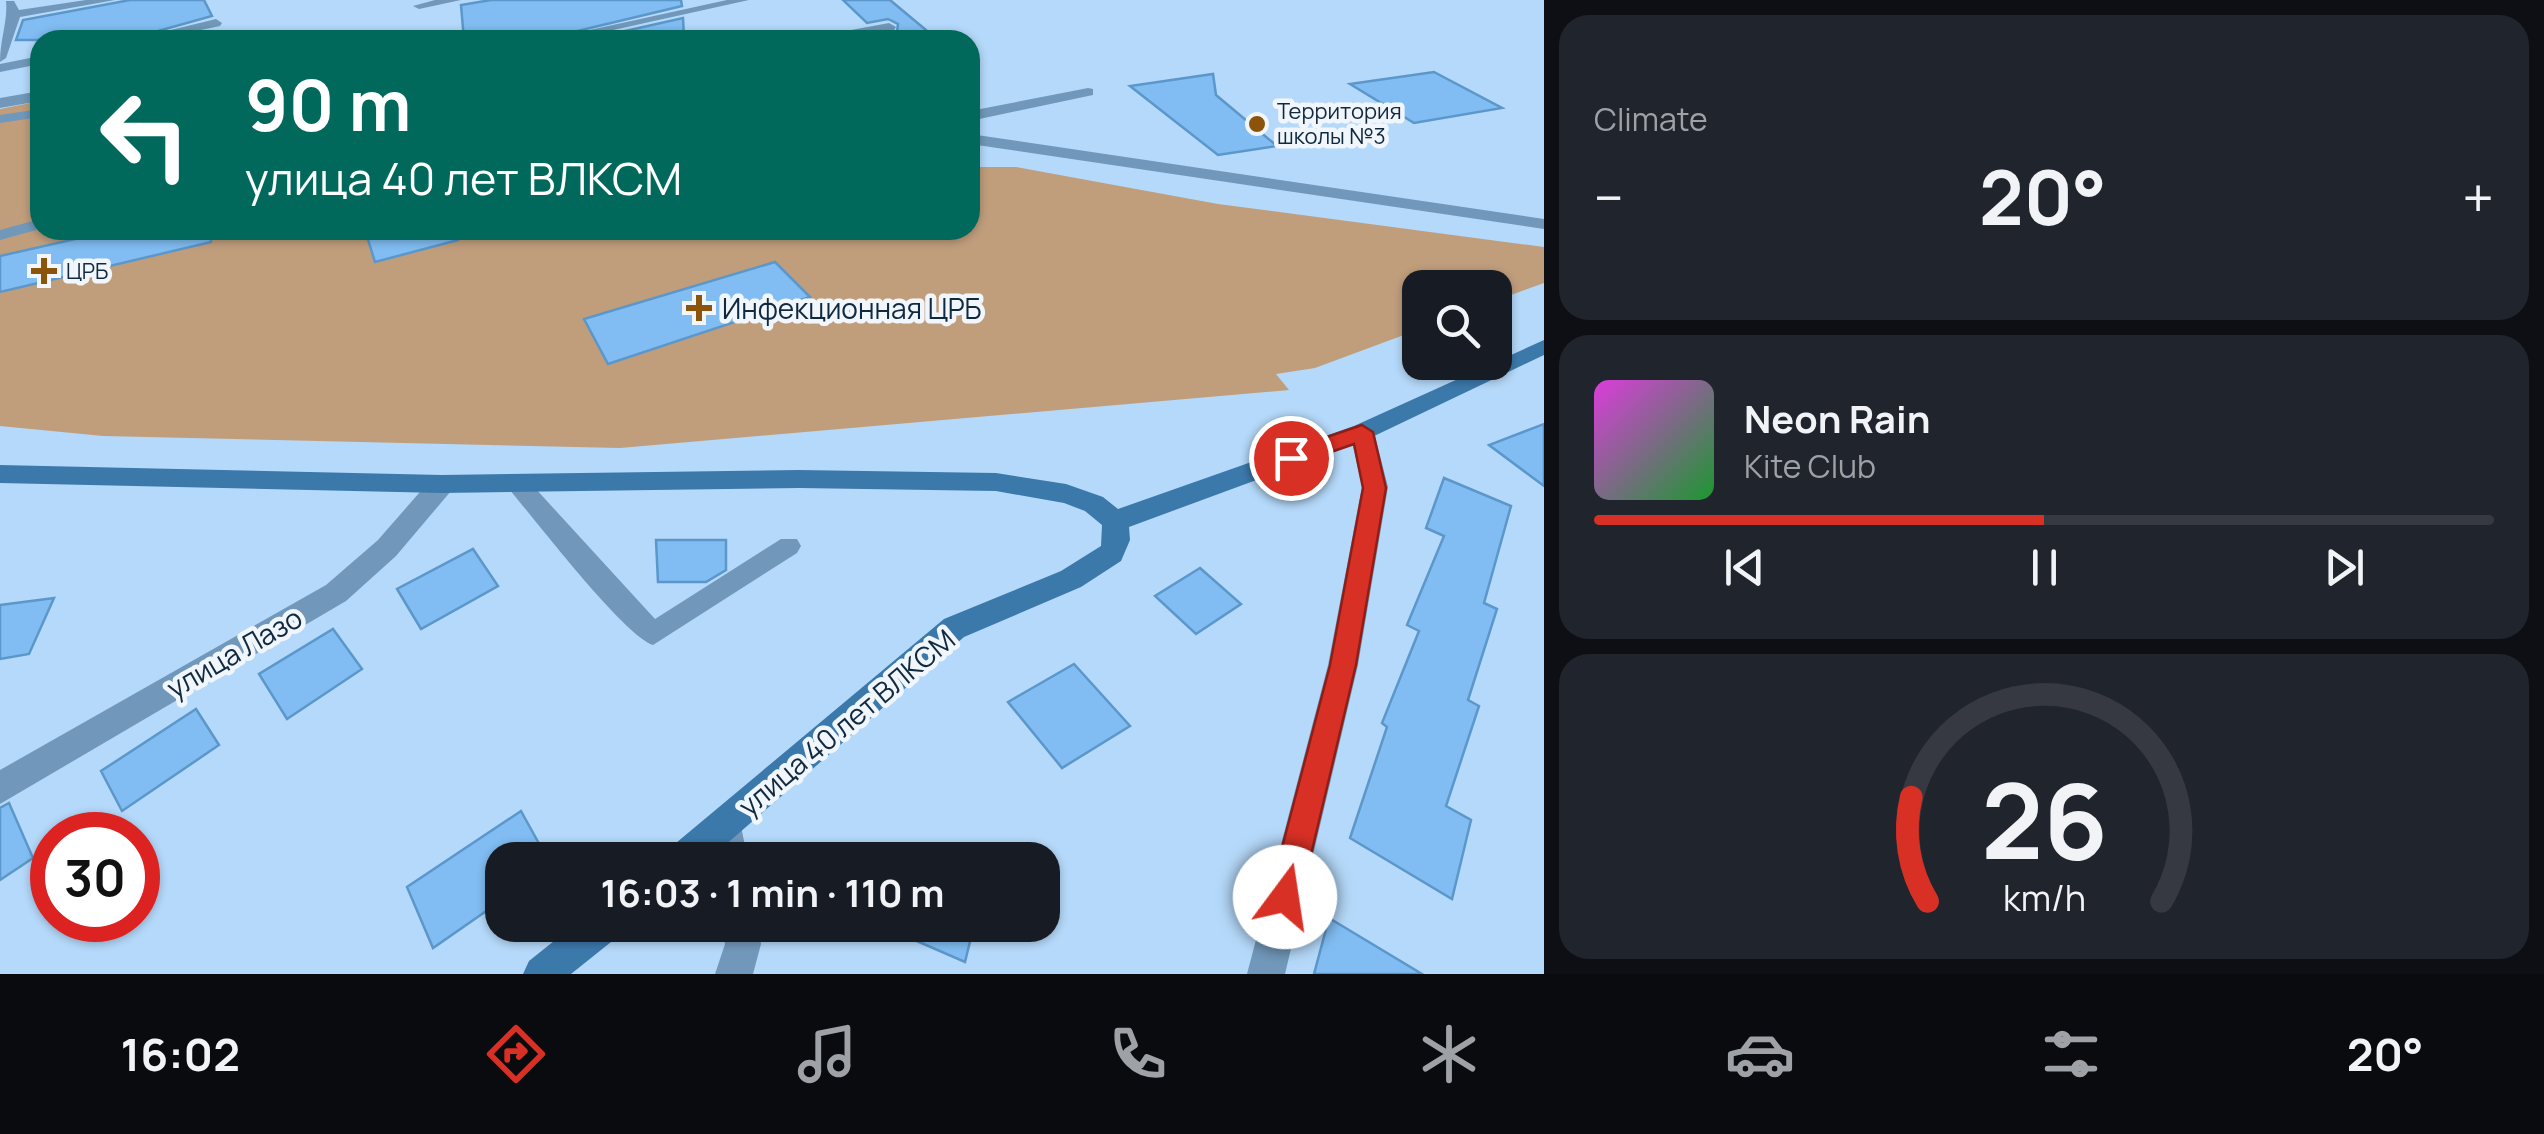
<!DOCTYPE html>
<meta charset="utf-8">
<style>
body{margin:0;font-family:Manrope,sans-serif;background:#20242c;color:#f1f3f6;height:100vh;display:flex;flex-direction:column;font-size:38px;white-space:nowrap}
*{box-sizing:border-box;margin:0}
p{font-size:32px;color:#9ea1a6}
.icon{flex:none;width:55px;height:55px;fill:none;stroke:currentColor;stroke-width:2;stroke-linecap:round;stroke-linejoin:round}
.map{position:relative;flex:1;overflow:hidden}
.details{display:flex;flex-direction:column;gap:15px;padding:15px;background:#0d0f14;width:1000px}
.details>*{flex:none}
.guide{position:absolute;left:30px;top:30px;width:950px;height:210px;border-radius:30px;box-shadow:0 2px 8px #0004;background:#00695c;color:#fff;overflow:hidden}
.controls{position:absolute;left:1402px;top:270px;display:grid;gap:20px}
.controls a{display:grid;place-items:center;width:110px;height:110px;border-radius:20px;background:#171b24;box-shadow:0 2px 8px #0004;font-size:50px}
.speed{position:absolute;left:30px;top:812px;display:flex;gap:20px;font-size:50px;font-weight:700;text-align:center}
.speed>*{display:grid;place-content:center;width:130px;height:130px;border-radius:50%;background:#171b24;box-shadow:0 2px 8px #0004;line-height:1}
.speed .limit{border:15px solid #d22;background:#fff;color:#111}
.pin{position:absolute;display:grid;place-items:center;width:85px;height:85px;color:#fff;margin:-42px;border:5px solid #fff;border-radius:50%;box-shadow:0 2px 10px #0007}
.me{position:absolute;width:110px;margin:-55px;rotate:14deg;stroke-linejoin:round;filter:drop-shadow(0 0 8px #0008)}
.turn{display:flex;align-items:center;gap:35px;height:210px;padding:0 50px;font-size:45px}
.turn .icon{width:130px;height:130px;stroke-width:2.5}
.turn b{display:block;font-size:70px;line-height:85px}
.big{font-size:75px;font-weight:700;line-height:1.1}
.details .tile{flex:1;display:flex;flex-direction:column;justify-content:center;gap:15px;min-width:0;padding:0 35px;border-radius:30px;background:#20242c}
.details .dial{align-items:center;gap:0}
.dial svg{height:260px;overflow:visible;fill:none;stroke:#363941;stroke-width:7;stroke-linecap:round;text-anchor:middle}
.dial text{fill:#f1f3f6;stroke:none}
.song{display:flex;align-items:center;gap:30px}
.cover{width:120px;height:120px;border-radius:15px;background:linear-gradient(135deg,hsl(300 70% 55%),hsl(130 70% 35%))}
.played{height:10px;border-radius:5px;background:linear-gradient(90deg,#d93025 50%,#363941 50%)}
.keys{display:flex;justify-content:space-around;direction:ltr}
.heat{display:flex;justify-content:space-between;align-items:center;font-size:55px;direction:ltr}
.trip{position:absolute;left:485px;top:842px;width:575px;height:100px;border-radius:30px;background:#171b24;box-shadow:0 2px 8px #0004;font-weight:700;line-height:100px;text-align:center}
.tabs{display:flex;height:160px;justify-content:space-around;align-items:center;background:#090b0e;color:#9ea1a6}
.tabs .icon{width:70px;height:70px}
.tabs .on{color:#d93025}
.tabs b{font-size:45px;color:#f1f3f6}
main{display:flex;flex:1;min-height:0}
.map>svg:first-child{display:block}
.green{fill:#c09e7c}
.building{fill:#81bdf2;stroke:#5b97ca;stroke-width:2.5}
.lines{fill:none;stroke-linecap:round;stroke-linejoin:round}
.lane{fill:#7198ba;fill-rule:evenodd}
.street{fill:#7198ba;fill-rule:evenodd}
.secondary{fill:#3c79ab;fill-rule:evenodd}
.route{fill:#d93025;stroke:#8d1f18;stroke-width:2.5}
.poi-dot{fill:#8c5408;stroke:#f0f6fc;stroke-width:4}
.labels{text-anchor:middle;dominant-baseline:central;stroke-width:9;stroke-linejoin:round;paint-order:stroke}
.far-poi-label{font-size:22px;fill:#11293e;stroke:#f0f6fc;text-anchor:start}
.poi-label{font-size:28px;fill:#11293e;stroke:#f0f6fc;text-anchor:start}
.street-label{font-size:28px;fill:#11293e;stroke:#f0f6fc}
</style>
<main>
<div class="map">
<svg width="1544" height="974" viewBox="0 0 1544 974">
<rect width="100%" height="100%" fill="#b5d9fa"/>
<path class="green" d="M 40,101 L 40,230 L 970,230 L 970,167 L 1016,167 L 1218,204 L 1544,247 L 1544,283 L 1495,301 L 1495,288 L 1420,288 L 1420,329 L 1315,368 L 1276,374 L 1289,390 L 620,448 L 103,436 L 0,426 L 0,109 Z"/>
<path class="building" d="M 130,0 L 204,0 L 212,16 L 126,40 L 16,40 L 23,20 Z
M 491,0 L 681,0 L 682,6 L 540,40 L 464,40 L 461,5 Z
M 843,0 L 890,0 L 938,40 L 885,40 L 881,36 L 897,32 L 898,24 L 888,19 L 867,23 Z
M 683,18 L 684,37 L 585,40 Z
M 1434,72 L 1502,108 L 1414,123 L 1350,84 Z
M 1213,74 L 1216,95 L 1277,146 L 1218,155 L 1130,86 Z
M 115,230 L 210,230 L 211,242 L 0,292 L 0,256 Z
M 365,230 L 456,230 L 458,240 L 375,262 Z
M 775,262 L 810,297 L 608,364 L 584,319 Z
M 1544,424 L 1544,486 L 1489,445 Z
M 1444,478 L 1511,506 L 1484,603 L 1497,609 L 1468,700 L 1479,706 L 1446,806 L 1471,820 L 1452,899 L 1350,838 L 1387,727 L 1382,723 L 1419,631 L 1407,625 L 1444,536 L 1426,528 Z
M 656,540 L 726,540 L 726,570 L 706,582 L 658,582 Z
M 473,549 L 498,586 L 421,629 L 397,589 Z
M 1200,568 L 1241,604 L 1196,634 L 1155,596 Z
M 54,598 L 29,654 L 0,659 L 0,605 Z
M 333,629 L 362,669 L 287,719 L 259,674 Z
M 1074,664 L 1130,726 L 1062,768 L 1008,702 Z
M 196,709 L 219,745 L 122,811 L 101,771 Z
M 9,803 L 33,858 L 0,880 L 0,808 Z
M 521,811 L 548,860 L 502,860 L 502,900 L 433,948 L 407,887 Z
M 1329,918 L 1422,974 L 1314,974 Z
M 880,925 L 974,925 L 965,962 Z"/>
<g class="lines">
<path class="lane" d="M 86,0 L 115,0 L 20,17 L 6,58 L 0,62 C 0,40 8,20 6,1 L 14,1 L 19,10 Z
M 435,0 L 461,0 L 419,9 L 413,6 Z
M 727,0 L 749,0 L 568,40 L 544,40 Z
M 216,19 L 222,23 L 220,26 L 153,40 L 130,40 Z
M 40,56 L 40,64 L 0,72 L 0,64 Z
M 40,109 L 40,117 L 0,123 L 0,115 Z
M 40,219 L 40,229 L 0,240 L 0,230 Z
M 516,474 L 524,476 L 655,619 L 781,539 L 797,539 L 801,546 L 797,553 L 653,645 C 622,634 535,519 508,488 L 505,482 Z"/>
<path class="street" d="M 889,23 L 896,27 L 894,30 L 830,40 L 797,40 Z
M 1088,88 L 1093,89 L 1093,95 L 970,121 L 970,111 Z
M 40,91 L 40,101 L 0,108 L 0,98 Z
M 970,134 L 1544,219 L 1544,229 L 970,144 Z
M 1362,424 L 1374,432 L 1388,487 L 1358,665 L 1285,974 L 1247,974 L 1328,665 L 1362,487 L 1350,432 Z
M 442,475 L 451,477 L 454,484 L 451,491 L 396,556 L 346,601 L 0,804 L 0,770 L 326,585 L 378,540 L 433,477 Z
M 726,807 L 738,812 L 748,860 L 714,860 L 709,824 L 714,812 Z
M 722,925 L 758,925 L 761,944 L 753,974 L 715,974 L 725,944 Z"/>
<path class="secondary" d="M 1544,340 L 1544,355 L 1370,438 L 1129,527 L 1130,540 L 1121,561 L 1081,587 L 964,637 L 708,860 L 665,860 L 670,848 L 944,619 L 1061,571 L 1101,546 L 1102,525 L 1085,511 L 1064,503 L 996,491 L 799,488 L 442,493 L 0,483 L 0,465 L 442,475 L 799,470 L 996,473 L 1066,484 L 1103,497 L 1118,509 L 1354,426 Z
M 574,925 L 621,925 L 616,938 L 571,974 L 523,974 L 529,961 Z"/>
</g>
<path class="route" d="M 1362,425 L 1373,432 L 1386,488 L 1356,665 L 1301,897 L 1296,908 L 1285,913 L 1274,908 L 1269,897 L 1330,665 L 1363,488 L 1354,444 L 1291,466 L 1280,458 L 1283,452 Z"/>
<g class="poi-dot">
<circle cx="1257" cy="124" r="10"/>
<path d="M39 256h10v10h10v10h-10v10h-10v-10h-10v-10h10z"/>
<path d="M694 293h10v10h10v10h-10v10h-10v-10h-10v-10h10z"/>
</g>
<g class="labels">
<g class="far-poi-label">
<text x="1277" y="111">Территория<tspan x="1277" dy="25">школы №3</tspan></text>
<text x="66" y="271">ЦРБ</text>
</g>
<g class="poi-label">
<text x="722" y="308">Инфекционная ЦРБ</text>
</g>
<g class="street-label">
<text transform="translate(234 652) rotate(-30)">улица Лазо</text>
<text transform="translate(846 722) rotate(-40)">улица 40 лет ВЛКСМ</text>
</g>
</g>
</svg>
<div class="controls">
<a><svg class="icon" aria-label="search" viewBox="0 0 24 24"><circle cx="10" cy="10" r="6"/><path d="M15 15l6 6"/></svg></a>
</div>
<div class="speed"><div class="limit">30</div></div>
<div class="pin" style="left:1291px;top:458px;background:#d93025"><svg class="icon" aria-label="arrive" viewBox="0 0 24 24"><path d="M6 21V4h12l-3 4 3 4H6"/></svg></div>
<svg class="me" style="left:1285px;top:897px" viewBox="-20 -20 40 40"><circle r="19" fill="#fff"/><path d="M0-13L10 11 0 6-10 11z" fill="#d93025"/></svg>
<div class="trip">16:03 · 1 min · 110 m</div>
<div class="guide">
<div class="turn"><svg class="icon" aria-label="left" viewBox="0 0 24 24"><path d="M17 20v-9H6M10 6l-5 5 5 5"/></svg><div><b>90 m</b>улица 40 лет ВЛКСМ</div></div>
</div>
</div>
<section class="details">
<div class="tile"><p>Climate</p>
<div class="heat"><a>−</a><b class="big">20°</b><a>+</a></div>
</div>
<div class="tile">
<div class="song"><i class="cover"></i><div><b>Neon Rain</b><p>Kite Club</p></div></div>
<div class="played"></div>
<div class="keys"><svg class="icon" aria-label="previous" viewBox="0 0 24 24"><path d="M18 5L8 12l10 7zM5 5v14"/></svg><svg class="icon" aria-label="pause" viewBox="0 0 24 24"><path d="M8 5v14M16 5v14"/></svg><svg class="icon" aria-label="next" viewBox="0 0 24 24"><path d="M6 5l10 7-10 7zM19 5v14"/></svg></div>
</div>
<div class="tile dial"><svg viewBox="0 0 100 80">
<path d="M14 69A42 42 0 1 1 86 69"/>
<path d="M14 69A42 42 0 0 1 9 37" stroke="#d93025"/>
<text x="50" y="56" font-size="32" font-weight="700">26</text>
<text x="50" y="72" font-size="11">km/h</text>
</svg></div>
</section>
</main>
<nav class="tabs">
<b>16:02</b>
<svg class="icon on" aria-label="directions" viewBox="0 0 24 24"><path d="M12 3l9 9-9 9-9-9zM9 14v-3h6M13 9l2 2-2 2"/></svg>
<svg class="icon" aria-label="music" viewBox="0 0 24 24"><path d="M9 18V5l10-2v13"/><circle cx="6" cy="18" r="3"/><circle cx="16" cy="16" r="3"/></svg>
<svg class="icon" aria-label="phone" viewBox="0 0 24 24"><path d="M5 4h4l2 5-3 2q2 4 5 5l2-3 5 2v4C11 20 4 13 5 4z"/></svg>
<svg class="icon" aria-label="climate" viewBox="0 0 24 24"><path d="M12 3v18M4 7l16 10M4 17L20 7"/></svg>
<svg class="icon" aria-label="car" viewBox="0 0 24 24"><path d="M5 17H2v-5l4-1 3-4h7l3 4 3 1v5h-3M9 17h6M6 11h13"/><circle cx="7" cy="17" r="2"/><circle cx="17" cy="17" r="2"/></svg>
<svg class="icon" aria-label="filters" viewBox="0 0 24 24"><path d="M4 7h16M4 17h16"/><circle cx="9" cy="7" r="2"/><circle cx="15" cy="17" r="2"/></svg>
<b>20°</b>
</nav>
